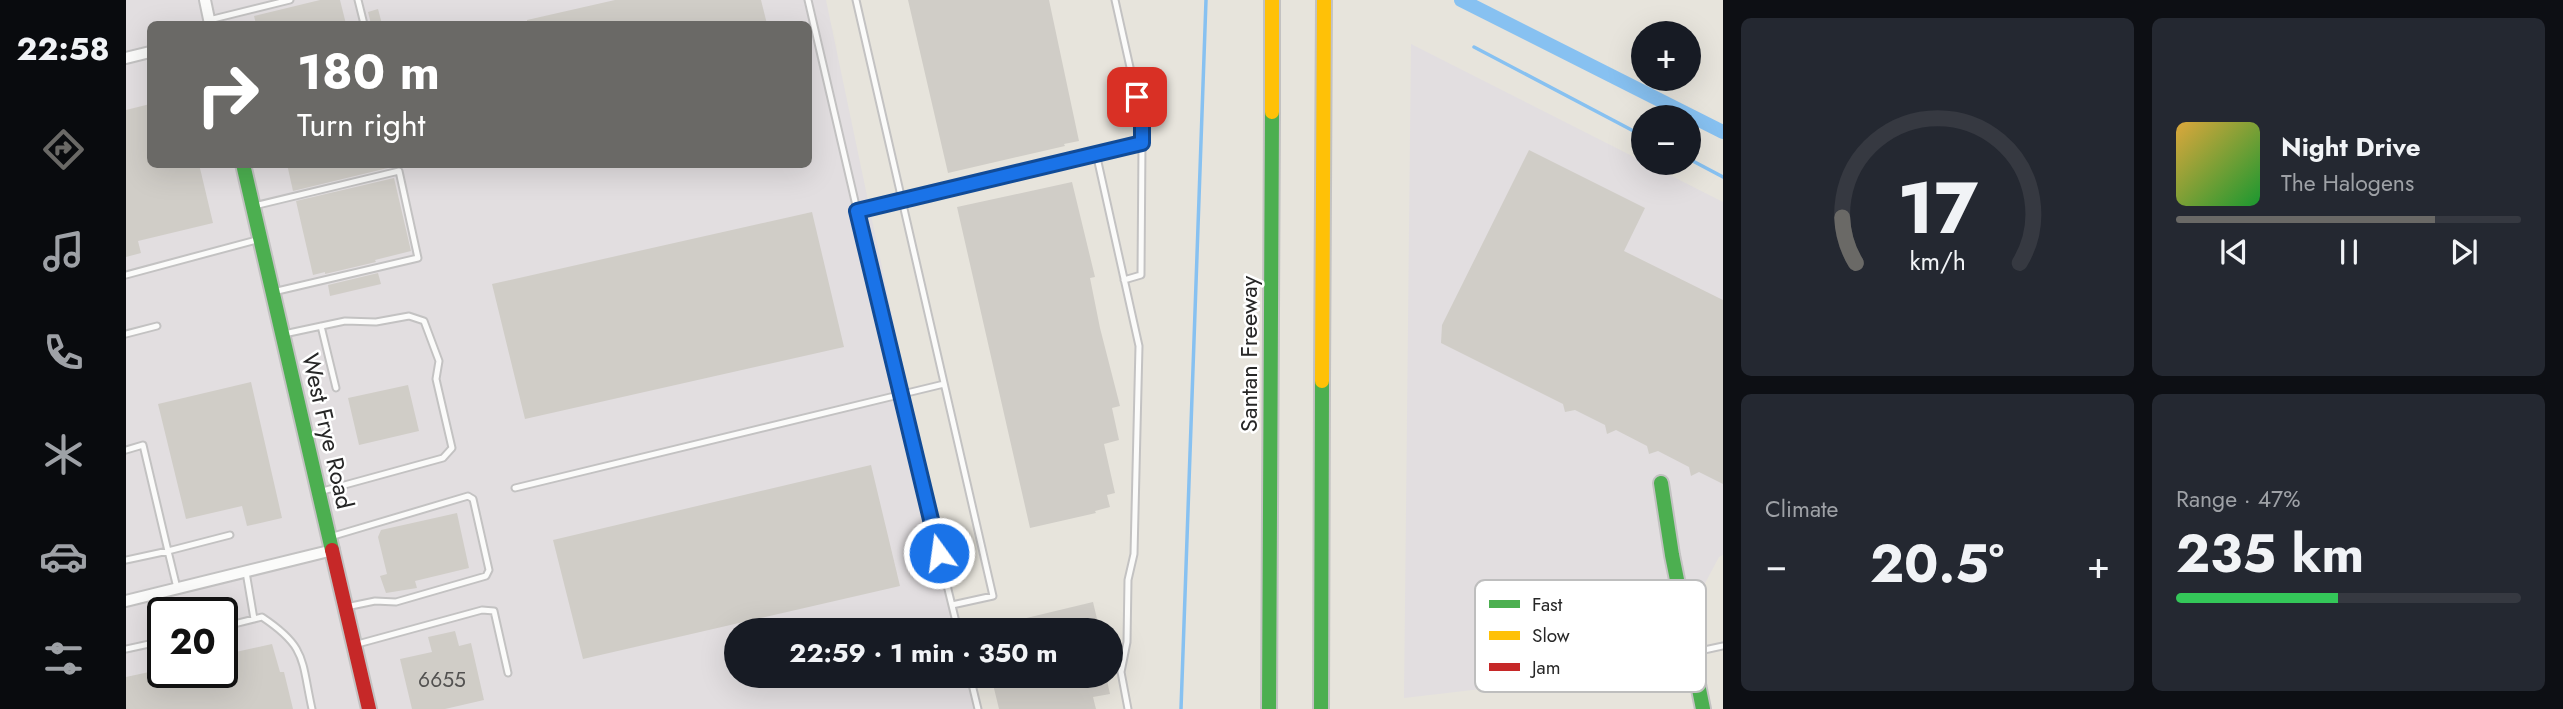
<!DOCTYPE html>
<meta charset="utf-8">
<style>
body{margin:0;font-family:Jost,sans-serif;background:#242831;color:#f1f3f6;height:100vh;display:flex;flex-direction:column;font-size:26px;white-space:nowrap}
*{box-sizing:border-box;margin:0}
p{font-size:23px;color:#9ea1a6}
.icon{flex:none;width:38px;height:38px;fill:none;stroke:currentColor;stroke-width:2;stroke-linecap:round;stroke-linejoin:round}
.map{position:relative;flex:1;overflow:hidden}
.side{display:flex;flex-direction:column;gap:18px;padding:18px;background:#0d0f14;width:840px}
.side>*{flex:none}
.top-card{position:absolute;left:21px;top:21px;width:665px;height:147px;border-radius:10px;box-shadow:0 7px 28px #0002;background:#6a6966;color:#fff;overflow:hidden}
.fabs{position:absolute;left:1505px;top:21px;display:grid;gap:14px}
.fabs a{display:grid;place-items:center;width:70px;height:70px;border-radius:50%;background:#171b24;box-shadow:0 7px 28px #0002;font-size:35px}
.speed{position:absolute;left:21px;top:597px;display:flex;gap:14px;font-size:35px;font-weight:700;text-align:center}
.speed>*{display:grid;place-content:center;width:91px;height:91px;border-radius:50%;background:#171b24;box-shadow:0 7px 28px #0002;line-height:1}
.speed .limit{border:4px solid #111;border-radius:10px;background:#fff;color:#111}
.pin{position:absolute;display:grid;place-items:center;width:60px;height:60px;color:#fff;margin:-30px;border-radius:14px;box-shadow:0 4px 10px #0006}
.me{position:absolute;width:77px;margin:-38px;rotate:346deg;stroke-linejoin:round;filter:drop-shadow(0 0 5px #0008)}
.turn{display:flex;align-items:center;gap:24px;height:147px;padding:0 35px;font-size:32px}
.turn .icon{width:91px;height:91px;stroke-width:2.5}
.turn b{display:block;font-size:49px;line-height:60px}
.big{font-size:52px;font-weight:700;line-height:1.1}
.side .card{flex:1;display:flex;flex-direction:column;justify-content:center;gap:10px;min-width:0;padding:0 24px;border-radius:10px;background:#242831}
.side .dial{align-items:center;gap:0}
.dial svg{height:182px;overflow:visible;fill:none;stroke:#363941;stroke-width:7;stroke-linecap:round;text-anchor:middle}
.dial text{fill:#f1f3f6;stroke:none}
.song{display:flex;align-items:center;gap:21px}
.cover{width:84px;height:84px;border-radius:10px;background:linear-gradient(135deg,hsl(40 70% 55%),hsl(130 70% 35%))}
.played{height:7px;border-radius:4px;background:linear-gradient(90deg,#6a6966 75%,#363941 75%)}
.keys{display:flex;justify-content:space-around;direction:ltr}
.heat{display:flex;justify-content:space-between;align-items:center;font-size:38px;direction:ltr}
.charge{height:10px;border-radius:5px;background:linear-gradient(90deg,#34c759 47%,#363941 0)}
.side .tiles{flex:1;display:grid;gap:18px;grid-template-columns:repeat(2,1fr)}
.trip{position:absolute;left:598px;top:618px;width:399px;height:70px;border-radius:35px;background:#171b24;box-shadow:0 7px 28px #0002;font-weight:700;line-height:70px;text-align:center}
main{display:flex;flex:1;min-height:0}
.tab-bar{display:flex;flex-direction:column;width:126px;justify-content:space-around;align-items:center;background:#090b0e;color:#9ea1a6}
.tab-bar .icon{width:49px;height:49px}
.tab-bar .on{color:#6a6966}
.tab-bar b{font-size:32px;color:#f1f3f6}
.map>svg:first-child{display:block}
.industrial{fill:#e2dee0;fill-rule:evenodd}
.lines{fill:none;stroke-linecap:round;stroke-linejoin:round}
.stream{stroke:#87c1f1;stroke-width:3.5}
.canal{stroke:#87c1f1;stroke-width:14}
.building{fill:#d0cdc7}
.lane-casing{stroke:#c3c2c2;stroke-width:9}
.street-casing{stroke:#c3c2c2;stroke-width:14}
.fast-casing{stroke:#c3c2c2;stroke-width:18}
.slow-casing{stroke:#c3c2c2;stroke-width:18}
.jam-casing{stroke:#c3c2c2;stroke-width:18}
.lane{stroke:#fbfbfa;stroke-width:5}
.street{stroke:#fbfbfa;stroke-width:10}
.fast{stroke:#4caf50;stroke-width:14}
.slow{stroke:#ffc107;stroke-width:14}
.jam{stroke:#c62828;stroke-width:14}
.route-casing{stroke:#114b97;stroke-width:18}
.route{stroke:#1a73e8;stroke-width:12}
.labels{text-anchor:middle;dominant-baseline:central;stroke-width:5;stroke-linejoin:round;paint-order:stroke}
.number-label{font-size:21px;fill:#525150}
.street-label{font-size:24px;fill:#272727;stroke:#fff}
.key{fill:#fff;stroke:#bebebe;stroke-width:2}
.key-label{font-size:19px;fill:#272727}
</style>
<main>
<nav class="tab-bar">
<b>22:58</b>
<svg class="icon on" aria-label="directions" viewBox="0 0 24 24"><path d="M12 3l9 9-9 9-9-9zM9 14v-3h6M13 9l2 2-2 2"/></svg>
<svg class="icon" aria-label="music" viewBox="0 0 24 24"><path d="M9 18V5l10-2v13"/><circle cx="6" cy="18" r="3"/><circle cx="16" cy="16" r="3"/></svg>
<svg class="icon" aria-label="phone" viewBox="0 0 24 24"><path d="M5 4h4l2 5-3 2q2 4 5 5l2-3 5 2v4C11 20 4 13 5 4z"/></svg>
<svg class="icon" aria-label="climate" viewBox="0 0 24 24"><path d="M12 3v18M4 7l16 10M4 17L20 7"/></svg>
<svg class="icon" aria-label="car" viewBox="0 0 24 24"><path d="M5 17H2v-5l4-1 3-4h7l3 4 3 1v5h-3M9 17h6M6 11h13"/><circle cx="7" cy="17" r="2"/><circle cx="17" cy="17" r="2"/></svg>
<svg class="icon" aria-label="filters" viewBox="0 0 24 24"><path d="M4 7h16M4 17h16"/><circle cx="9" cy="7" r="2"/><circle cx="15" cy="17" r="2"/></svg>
</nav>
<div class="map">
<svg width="1597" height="709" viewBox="0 0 1597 709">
<rect width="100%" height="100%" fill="#e7e4dc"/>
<path class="industrial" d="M 0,0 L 700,0 L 832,630 L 611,630 L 611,676 L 841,676 L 848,709 L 0,709 ZM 24,24 L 682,24 L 682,164 L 24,164 ZM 37,612 L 96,612 L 96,672 L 37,672 Z
M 1285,44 L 1597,202 L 1597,555 L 1593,557 L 1534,668 L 1278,698 Z"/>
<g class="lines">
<path class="stream" d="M 1348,47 L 1517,136
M 1563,159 L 1597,177
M 1055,709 L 1080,0"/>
<path class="canal" d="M 1335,0 L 1597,132"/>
</g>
<path class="building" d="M 194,0 L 214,0 L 220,24 L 130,24 L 128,16 Z
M 489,0 L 635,0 L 641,24 L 401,24 L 401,20 Z
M 782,0 L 923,0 L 953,141 L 938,144 L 939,146 L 822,173 Z
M 252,9 L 256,24 L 245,24 L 242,12 Z
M 24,104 L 24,164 L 73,164 L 87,223 L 12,241 L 15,253 L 0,257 L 0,110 Z
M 1403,150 L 1519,208 L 1498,251 L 1597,300 L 1597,484 L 1573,472 L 1565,476 L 1563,467 L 1532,451 L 1523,454 L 1521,446 L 1490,430 L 1481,434 L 1479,425 L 1449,410 L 1439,412 L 1437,404 L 1315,343 L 1316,325 Z
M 161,164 L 265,164 L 266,167 L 167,191 Z
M 268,178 L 285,251 L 249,260 L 250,262 L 199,274 L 199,272 L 187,275 L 170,201 Z
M 946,182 L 969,277 L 964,278 L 974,328 L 994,406 L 986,408 L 993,440 L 978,444 L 989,493 L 981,495 L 984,507 L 969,511 L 970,513 L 904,528 L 831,207 Z
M 686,212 L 718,347 L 399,419 L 366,284 Z
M 252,273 L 255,284 L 204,296 L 202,285 Z
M 125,382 L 156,518 L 121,526 L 116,506 L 60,519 L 32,404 Z
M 282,385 L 293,431 L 233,445 L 222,398 Z
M 745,465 L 774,586 L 457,659 L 427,540 Z
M 331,513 L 343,568 L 289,581 L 291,588 L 260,593 L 254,576 L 261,574 L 252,537 L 255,530 Z
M 967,602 L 972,623 L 968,625 L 969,630 L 867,630 L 867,626 Z
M 329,631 L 333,646 L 345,643 L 358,700 L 319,709 L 286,709 L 274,659 L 306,652 L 302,637 Z
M 146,644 L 154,672 L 158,672 L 167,709 L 0,709 L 0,677 L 37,669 L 37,672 L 96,672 L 96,655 Z
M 865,676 L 980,676 L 984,694 L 967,697 L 970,709 L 873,709 Z"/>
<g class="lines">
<g class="lane-casing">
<path id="lane" d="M 232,0 L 238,24
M 682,0 L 774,394 L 832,630
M 730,0 L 867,596 L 826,605
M 989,0 L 1016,121 L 1016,143
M 83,20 L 164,0
M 970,153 L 1016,143 L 1015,275 L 998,280
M 128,206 L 273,171 L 292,258 L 147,292
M 731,211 L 970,153 L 1013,346 L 1008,554 L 1002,580 L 1001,642 L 995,672 L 1002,709
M 0,275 L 134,239
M 195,326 L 210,388
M 0,334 L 31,326
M 158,334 L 219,321 L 250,322 L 283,316 L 298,321 L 313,361 L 310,379 L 326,448 L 317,458 L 193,492
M 0,450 L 17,445 L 42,551 L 104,535
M 389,488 L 818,384
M 204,537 L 342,496 L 347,499 L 363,570 L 360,576 L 270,602 L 249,601 L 220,607
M 0,560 L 42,551 L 51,588
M 120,572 L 128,619
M 96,627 L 136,617 C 181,647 175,659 186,709
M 228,645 L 356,610 L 368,611 L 382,673
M 0,649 L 37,641
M 1569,652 L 1597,646
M 844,676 L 852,709"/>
</g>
<g class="street-casing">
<path id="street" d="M 79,0 L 84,24
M 0,58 L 24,52
M 0,601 L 207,550"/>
</g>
<g class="fast-casing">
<path id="fast" d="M 117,164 L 206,550
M 1535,483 L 1546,555 L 1577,709
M 1143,709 L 1146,112
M 1195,709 L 1196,381"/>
</g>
<g class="slow-casing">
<path id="slow" d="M 1146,112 L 1146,0
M 1196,381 L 1198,0"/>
</g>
<g class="jam-casing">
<path id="jam" d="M 206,550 L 243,709"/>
</g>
<use href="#lane" class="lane"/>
<use href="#street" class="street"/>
<use href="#fast" class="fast"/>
<use href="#slow" class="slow"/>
<use href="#jam" class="jam"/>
</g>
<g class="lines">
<g class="route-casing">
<path id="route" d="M 813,553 L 731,211 L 1016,143 L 1016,121 L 1011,97"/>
</g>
<use href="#route" class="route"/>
</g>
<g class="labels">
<g class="number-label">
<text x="316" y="680">6655</text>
</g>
<g class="street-label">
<text transform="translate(1122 354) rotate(-90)">Santan Freeway</text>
<text transform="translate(202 431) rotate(77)">West Frye Road</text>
</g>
</g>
<rect x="1349" y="580" width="231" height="112" rx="10" class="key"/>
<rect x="1363" y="600" width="31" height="8" fill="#4caf50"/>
<rect x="1363" y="631" width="31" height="9" fill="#ffc107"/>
<rect x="1363" y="663" width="31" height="8" fill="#c62828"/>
<g class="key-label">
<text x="1406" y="611">Fast</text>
<text x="1406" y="642">Slow</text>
<text x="1406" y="674">Jam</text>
</g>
</svg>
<div class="fabs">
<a>+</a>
<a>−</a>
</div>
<div class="speed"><div class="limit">20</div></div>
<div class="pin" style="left:1011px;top:97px;background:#d93025"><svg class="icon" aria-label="arrive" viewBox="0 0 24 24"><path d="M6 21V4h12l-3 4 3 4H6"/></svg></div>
<svg class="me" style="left:813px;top:553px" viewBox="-20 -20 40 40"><circle r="17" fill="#1a73e8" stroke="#fff" stroke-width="3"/><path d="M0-11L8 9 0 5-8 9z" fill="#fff"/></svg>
<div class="trip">22:59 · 1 min · 350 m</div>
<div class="top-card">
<div class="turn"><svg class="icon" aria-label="right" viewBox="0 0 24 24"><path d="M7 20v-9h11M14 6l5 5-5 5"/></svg><div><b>180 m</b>Turn right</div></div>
</div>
</div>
<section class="side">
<div class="tiles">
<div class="card dial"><svg viewBox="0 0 100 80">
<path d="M14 69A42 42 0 1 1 86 69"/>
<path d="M14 69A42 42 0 0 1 8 49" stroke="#6a6966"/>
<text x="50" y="56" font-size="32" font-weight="700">17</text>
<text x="50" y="72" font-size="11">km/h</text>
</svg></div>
<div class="card">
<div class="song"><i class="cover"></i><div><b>Night Drive</b><p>The Halogens</p></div></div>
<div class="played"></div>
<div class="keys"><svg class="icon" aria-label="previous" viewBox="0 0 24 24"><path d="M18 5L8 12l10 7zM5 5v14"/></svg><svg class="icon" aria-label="pause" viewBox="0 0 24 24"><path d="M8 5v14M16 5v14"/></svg><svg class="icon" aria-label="next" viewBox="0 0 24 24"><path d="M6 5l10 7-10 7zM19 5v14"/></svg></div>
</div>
<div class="card"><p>Climate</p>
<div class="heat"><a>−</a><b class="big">20.5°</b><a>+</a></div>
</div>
<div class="card"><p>Range · 47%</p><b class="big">235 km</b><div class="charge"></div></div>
</div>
</section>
</main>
